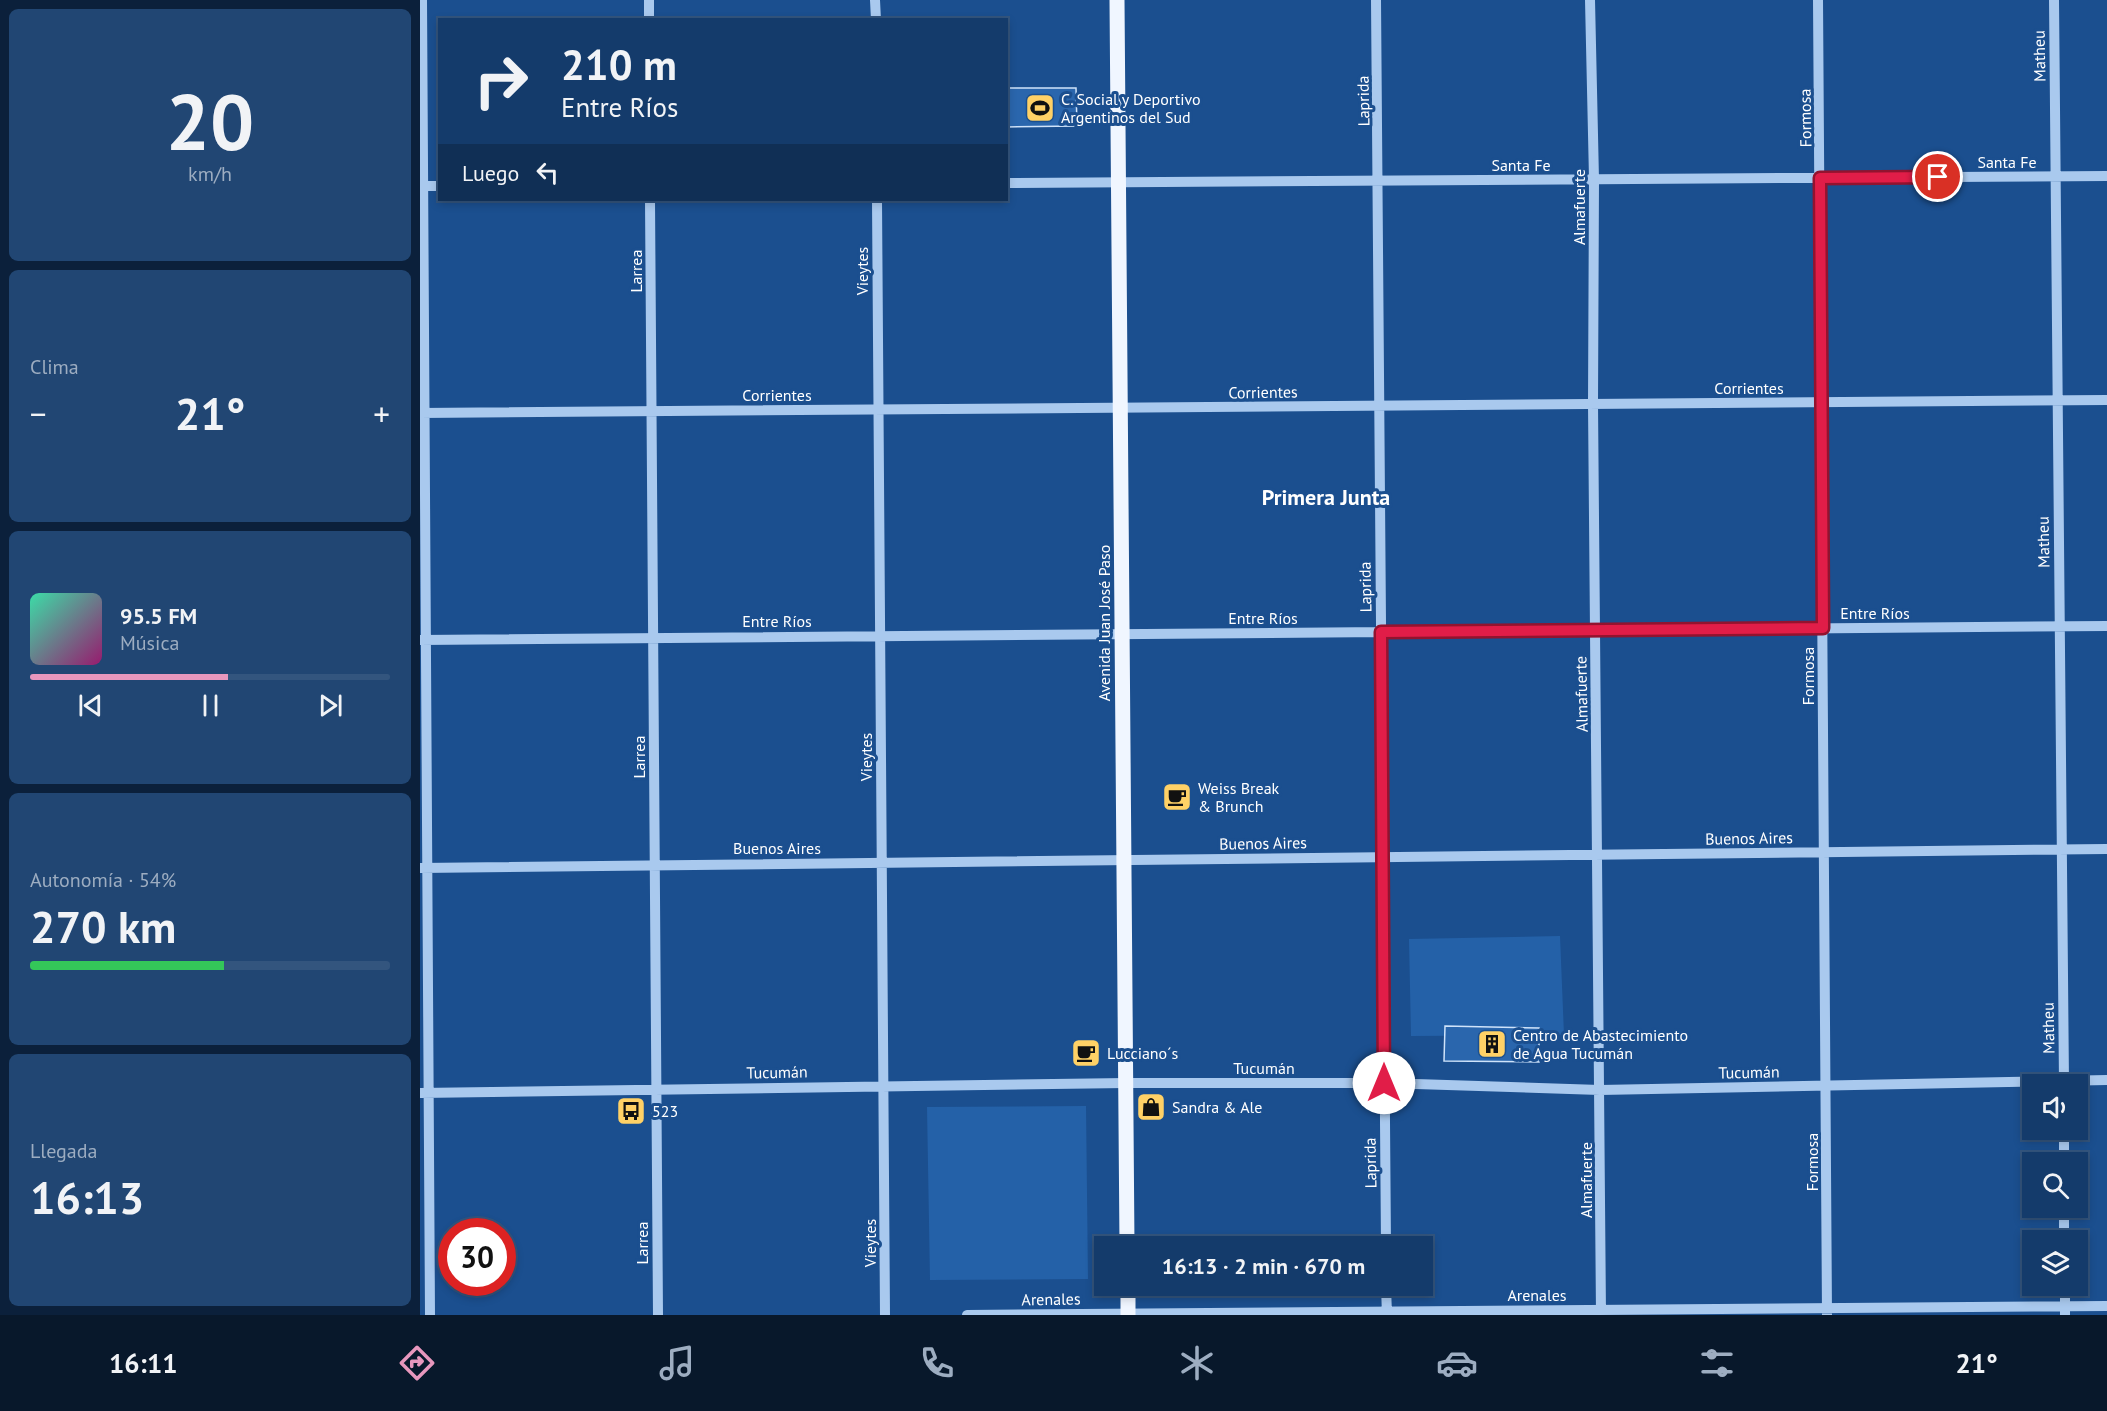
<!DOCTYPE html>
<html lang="es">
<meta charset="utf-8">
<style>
body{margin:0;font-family:"PT Sans",sans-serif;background:#214673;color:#f1f3f6;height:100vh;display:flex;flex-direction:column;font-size:22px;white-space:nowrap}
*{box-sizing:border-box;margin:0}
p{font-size:20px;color:#9dadc1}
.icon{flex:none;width:33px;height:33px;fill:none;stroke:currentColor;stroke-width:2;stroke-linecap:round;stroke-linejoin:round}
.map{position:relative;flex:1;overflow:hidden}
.panel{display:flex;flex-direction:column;gap:9px;padding:9px;background:#0b203b;width:420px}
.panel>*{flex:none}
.top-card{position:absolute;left:18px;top:18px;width:570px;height:183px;border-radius:0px;box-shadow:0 3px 9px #0003,0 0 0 2px #33557e;background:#143b6b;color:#f1f3f6;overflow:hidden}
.tools{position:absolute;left:1602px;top:1074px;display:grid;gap:12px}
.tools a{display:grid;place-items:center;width:66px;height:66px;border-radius:0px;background:#143b6b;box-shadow:0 3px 9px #0003,0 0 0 2px #33557e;font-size:30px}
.speed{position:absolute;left:18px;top:1218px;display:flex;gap:12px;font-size:30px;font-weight:700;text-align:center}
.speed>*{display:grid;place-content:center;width:78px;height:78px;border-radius:50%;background:#143b6b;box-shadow:0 3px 9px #0003,0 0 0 2px #33557e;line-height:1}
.speed .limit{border:9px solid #d22;background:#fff;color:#111}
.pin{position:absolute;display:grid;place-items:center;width:51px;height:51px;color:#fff;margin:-26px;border:3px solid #fff;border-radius:50%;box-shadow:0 2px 6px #0007}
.me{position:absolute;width:66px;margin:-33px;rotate:0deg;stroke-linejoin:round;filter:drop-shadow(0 0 4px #0008)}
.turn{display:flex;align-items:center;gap:21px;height:126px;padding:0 24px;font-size:27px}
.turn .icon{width:78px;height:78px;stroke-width:2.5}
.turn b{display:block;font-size:42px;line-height:51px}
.then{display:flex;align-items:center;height:57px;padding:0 24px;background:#0003;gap:12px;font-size:22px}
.big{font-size:45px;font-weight:700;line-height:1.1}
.panel .card{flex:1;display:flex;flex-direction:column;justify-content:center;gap:9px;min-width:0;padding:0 21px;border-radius:9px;background:#214673}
.panel .dial{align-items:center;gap:0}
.dial b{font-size:78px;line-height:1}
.song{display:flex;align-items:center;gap:18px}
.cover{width:72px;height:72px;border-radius:9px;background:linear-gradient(135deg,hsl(160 70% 55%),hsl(320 70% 35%))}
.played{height:6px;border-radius:3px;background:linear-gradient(90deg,#e797bd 55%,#33557e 55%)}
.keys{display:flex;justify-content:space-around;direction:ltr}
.heat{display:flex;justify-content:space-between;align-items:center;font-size:33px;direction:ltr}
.charge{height:9px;border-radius:4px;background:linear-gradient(90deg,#34c759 54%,#33557e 0)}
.trip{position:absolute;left:674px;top:1236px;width:339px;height:60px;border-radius:0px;background:#143b6b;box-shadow:0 3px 9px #0003,0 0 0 2px #33557e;font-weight:700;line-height:60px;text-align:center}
.menu{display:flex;height:96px;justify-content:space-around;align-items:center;background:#08182b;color:#9dadc1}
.menu .icon{width:42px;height:42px}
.menu .active{color:#e797bd}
.menu b{font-size:27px;color:#f1f3f6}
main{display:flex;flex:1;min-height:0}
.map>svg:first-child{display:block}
.green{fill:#2461a8}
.building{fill:#2a66ad;stroke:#cfe3fa;stroke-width:1.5}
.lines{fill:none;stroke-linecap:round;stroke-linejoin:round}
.minor{stroke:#a9c9ee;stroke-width:10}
.major{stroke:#f0f6ff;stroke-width:15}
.route-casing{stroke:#92132f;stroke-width:15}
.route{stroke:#e11d48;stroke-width:10}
.labels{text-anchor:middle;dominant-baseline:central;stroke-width:6;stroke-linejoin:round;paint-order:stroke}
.street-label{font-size:16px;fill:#fff;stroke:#1b4f8f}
.poi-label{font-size:16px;fill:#fff;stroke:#1b4f8f;text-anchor:start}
.district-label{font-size:22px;font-weight:bold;fill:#fff;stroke:#1b4f8f}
</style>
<main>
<section class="panel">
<div class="card dial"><b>20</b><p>km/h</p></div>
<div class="card"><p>Clima</p>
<div class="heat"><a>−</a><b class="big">21°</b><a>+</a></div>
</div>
<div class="card">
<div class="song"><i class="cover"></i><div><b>95.5 FM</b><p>Música</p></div></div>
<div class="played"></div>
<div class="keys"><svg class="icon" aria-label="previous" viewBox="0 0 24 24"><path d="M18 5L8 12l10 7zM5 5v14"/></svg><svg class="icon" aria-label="pause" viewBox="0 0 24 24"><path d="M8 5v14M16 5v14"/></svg><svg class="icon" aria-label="next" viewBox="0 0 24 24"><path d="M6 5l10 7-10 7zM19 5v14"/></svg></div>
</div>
<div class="card"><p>Autonomía · 54%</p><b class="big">270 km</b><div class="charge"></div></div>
<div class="card"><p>Llegada</p><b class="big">16:13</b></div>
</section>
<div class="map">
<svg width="1687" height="1315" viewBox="0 0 1687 1315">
<rect width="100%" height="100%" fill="#1b4f8f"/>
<path class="green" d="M 1140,936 L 1144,1035 L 991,1036 L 989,939 Z
M 666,1106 L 668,1279 L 510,1280 L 507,1107 Z"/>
<path class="building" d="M 586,88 L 656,88 L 657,126 L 586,127 Z
M 1025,1026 L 1119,1028 L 1119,1062 L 1024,1061 Z"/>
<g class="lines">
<path class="minor" d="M 2,0 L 10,1315
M 229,0 L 229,20
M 455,0 L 456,20
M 956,0 L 966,1246
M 1170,0 L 1174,179 L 1173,404 L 1181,1315
M 1398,0 L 1407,1315
M 1634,0 L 1644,1084
M 586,183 L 1687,176
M 0,186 L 20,186
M 230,200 L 238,1315
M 457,200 L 465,1315
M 0,413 L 1687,400
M 0,640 L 1687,626
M 0,868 L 1687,849
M 0,1093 L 706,1083 L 964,1083 L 1180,1090 L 1687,1080
M 1644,1130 L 1644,1162
M 1644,1208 L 1644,1240
M 966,1286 L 967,1315
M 1645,1286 L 1645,1315
M 547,1315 L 1687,1306"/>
<path class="major" d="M 697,0 L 707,1246
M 708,1286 L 708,1315"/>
</g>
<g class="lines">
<g class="route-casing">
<path id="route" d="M 964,1083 L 961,632 L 1403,628 L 1400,178 L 1518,177"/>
</g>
<use href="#route" class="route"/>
</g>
<defs>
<g id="stadium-square" transform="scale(1.5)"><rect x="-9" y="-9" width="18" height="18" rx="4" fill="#ffd166" stroke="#1b4f8f"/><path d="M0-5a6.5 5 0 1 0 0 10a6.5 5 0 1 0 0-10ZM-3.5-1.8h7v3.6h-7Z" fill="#111"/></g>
<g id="cafe-square" transform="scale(1.5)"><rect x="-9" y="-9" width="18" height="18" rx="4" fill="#ffd166" stroke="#1b4f8f"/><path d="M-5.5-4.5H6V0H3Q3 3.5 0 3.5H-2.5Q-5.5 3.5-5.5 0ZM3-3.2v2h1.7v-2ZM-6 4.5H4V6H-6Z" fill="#111"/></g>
<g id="building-square" transform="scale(1.5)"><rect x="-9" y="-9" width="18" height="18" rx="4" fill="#ffd166" stroke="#1b4f8f"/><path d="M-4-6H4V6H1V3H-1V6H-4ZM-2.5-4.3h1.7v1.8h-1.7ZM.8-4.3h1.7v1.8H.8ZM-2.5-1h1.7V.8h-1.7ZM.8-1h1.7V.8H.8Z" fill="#111"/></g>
<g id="shop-square" transform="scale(1.5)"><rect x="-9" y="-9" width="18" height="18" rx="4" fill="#ffd166" stroke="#1b4f8f"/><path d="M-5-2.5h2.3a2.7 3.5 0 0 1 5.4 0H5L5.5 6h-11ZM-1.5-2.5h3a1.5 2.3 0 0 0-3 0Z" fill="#111"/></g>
<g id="bus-square" transform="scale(1.5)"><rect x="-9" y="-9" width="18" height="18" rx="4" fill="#ffd166" stroke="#1b4f8f"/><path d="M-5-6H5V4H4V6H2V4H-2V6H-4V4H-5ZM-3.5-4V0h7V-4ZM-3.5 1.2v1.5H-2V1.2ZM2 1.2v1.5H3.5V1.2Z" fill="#111"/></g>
</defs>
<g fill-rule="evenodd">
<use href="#stadium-square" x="620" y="108"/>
<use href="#cafe-square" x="757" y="797"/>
<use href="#building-square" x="1072" y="1044"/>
<use href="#cafe-square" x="666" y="1053"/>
<use href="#shop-square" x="731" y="1107"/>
<use href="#bus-square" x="211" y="1111"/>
</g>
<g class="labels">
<g class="street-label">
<text transform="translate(1619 56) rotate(-91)">Matheu</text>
<text transform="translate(943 101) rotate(-91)">Laprida</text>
<text transform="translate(1385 118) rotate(-91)">Formosa</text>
<text x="1587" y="162">Santa Fe</text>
<text x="1101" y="165">Santa Fe</text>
<text transform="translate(1159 207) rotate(-90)">Almafuerte</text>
<text transform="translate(216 271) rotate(-90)">Larrea</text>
<text transform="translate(442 271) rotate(-90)">Vieytes</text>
<text x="1329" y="388">Corrientes</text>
<text transform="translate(843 392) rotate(-1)">Corrientes</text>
<text x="357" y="395">Corrientes</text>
<text transform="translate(1623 542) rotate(-91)">Matheu</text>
<text transform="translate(945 587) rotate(-91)">Laprida</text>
<text x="1455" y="613">Entre Ríos</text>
<text x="843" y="618">Entre Ríos</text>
<text x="357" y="621">Entre Ríos</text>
<text transform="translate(684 623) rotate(-90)">Avenida Juan José Paso</text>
<text transform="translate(1388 676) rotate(-90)">Formosa</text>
<text transform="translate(1161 694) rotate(-91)">Almafuerte</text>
<text transform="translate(219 757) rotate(-90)">Larrea</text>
<text transform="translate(446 757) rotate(-90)">Vieytes</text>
<text transform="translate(1329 838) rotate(-1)">Buenos Aires</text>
<text transform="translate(843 843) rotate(-1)">Buenos Aires</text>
<text x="357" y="848">Buenos Aires</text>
<text transform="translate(1628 1028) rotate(-91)">Matheu</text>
<text x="844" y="1068">Tucumán</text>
<text transform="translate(357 1072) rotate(-1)">Tucumán</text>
<text transform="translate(1329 1072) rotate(-1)">Tucumán</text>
<text transform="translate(1392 1162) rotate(-90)">Formosa</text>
<text transform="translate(950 1163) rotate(-91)">Laprida</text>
<text transform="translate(1166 1180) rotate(-90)">Almafuerte</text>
<text transform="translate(222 1243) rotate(-90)">Larrea</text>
<text transform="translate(450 1243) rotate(-90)">Vieytes</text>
<text x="1117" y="1295">Arenales</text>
<text transform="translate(631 1299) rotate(-1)">Arenales</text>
</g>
<g class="poi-label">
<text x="641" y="99">C. Social y Deportivo<tspan x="641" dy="18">Argentinos del Sud</tspan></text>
<text x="778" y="788">Weiss Break<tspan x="778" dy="18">&amp; Brunch</tspan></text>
<text x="1093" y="1035">Centro de Abastecimiento<tspan x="1093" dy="18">de Agua Tucumán</tspan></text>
<text x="687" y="1053">Lucciano´s</text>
<text x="752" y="1107">Sandra &amp; Ale</text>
<text x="232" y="1111">523</text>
</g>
<g class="district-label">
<text x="906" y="497">Primera Junta</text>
</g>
</g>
</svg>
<div class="tools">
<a><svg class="icon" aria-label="sound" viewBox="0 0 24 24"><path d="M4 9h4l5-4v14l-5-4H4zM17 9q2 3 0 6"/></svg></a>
<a><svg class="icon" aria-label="search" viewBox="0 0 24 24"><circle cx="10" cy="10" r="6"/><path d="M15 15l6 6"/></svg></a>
<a><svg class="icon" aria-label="layers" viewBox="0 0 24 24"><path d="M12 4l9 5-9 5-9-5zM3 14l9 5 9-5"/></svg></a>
</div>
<div class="speed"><div class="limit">30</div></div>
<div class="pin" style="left:1518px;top:177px;background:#d93025"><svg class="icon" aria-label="arrive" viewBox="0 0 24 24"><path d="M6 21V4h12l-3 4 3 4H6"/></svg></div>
<svg class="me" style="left:964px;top:1083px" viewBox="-20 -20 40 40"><circle r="19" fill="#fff"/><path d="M0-13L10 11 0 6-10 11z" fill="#e11d48"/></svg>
<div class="trip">16:13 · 2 min · 670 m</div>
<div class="top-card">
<div class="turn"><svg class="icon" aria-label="right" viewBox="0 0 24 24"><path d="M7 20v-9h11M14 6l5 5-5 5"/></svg><div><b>210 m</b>Entre Ríos</div></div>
<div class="then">Luego<svg class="icon" aria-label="left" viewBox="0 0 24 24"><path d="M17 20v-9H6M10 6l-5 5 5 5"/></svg></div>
</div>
</div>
</main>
<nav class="menu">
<b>16:11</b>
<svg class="icon active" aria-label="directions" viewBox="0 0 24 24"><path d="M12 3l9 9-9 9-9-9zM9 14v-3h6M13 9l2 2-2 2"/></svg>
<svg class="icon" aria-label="music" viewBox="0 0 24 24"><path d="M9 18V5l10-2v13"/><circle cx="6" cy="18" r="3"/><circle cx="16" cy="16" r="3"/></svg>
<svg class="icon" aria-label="phone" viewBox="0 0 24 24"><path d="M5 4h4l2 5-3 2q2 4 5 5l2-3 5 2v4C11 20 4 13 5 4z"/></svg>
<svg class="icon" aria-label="climate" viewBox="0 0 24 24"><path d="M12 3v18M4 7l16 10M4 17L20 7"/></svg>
<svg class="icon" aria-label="car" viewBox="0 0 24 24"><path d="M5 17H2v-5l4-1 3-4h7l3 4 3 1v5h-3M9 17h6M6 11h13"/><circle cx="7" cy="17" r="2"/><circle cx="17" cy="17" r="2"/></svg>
<svg class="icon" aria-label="filters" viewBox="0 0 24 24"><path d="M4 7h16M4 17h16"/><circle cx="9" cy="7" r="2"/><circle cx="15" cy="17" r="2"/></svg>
<b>21°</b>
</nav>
